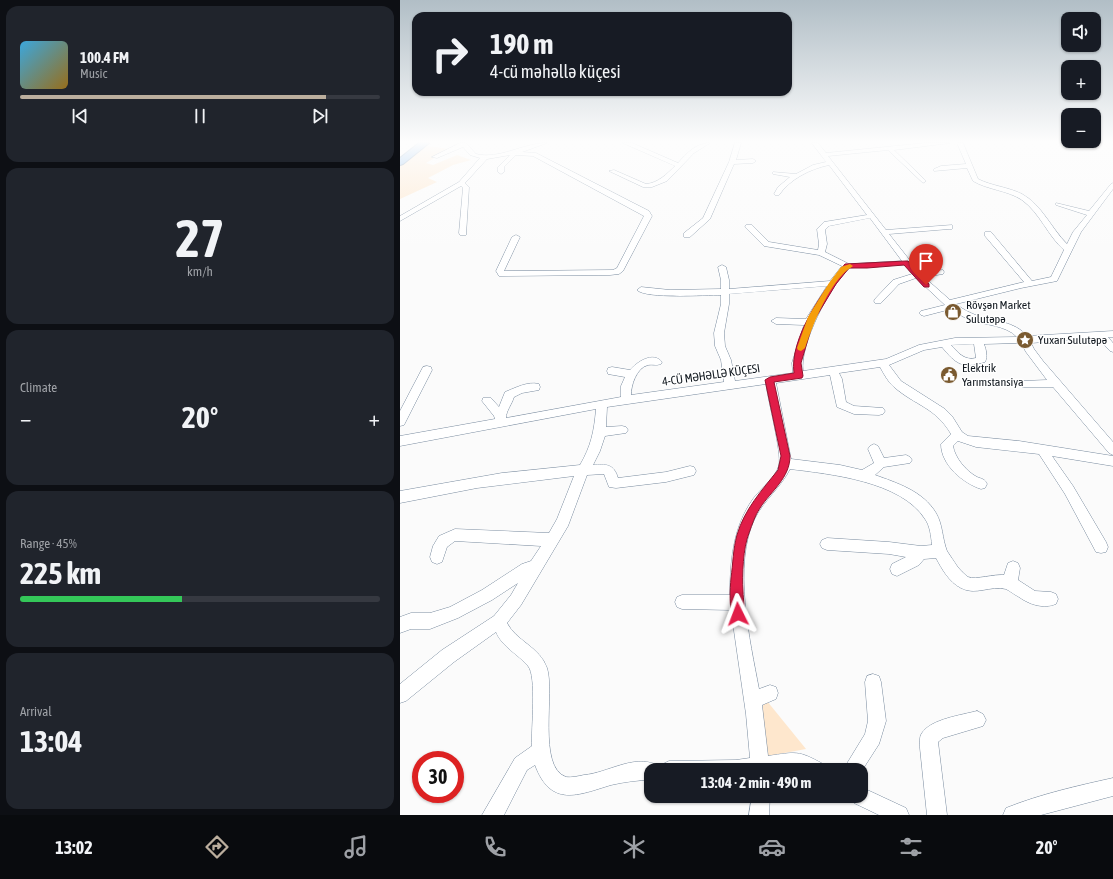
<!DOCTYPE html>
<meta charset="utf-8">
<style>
body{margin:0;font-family:"Asap Condensed",sans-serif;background:#20242c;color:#f1f3f6;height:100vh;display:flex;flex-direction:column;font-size:15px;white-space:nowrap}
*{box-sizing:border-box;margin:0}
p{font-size:13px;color:#9ea1a6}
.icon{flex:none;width:22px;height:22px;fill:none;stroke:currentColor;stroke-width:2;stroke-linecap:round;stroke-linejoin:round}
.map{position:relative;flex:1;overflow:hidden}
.details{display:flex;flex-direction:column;gap:6px;padding:6px;background:#0d0f14;width:400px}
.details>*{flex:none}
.top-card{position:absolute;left:12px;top:12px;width:380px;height:84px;border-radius:12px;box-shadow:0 1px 3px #0004;background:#171b24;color:#f1f3f6;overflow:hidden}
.fabs{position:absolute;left:661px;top:12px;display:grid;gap:8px}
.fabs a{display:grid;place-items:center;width:40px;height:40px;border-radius:8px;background:#171b24;box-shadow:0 1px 3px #0004;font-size:20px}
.speed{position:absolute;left:12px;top:751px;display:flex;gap:8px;font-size:20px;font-weight:700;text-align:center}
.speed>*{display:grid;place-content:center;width:52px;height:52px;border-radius:50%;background:#171b24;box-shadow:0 1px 3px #0004;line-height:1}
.speed .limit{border:6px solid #d22;background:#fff;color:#111}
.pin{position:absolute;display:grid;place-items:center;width:34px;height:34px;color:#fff;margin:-41px -17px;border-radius:50% 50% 50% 0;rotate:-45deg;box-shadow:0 0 4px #0007}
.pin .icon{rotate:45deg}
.me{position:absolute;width:44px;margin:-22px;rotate:357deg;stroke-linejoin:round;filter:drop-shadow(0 0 3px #0008)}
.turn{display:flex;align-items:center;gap:14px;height:84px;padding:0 12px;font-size:18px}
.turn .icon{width:52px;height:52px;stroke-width:2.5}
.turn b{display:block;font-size:28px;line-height:34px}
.big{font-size:30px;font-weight:700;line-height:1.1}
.details .card{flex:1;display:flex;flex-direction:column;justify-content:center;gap:6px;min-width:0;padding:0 14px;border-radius:12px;background:#20242c}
.details .dial{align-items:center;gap:0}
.dial b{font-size:52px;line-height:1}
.song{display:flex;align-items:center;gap:12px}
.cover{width:48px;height:48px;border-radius:6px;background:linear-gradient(135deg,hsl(200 70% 55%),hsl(40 70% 35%))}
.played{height:4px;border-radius:2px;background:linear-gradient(90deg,#bbae9d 85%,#363941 85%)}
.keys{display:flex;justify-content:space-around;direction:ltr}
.heat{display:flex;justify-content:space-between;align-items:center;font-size:22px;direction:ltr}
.charge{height:6px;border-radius:3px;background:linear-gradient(90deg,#34c759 45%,#363941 0)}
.trip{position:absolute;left:244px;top:763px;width:224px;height:40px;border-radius:12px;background:#171b24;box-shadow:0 1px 3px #0004;font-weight:700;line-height:40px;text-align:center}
.tabs{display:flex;height:64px;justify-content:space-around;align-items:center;background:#090b0e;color:#9ea1a6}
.tabs .icon{width:28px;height:28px}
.tabs .current{color:#bbae9d}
.tabs b{font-size:18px;color:#f1f3f6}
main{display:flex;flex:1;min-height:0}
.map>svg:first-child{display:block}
.green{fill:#fee7cd}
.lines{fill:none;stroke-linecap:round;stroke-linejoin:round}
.minor-casing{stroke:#798b9f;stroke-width:1}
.highway-casing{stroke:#547ca4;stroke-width:2}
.minor{fill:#fff;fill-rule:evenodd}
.highway{fill:#78b2ec;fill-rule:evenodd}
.route{fill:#e11d48;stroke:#92132f}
.slow{fill:#f59e0b}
.labels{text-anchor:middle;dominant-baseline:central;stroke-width:3;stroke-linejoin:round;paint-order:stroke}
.poi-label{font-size:12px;fill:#10171e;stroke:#fff;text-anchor:start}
.street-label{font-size:12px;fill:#10171e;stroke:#fff}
</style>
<main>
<section class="details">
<div class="card">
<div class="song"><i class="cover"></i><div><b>100.4 FM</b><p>Music</p></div></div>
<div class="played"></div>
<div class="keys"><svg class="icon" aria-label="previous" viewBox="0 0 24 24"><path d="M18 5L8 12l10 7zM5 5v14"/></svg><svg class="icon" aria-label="pause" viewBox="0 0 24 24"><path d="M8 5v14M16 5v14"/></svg><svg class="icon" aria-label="next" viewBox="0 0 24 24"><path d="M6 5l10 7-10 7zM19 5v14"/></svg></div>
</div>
<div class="card dial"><b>27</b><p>km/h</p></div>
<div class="card"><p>Climate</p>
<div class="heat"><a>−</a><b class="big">20°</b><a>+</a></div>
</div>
<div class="card"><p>Range · 45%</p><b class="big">225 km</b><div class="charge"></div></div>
<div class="card"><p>Arrival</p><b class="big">13:04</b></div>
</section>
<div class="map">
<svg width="713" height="815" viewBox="0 0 713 815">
<rect width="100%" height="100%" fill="#fbfbfb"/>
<path class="green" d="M 27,146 L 49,149 L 26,163 L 33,165 L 57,155 L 71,160 L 53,165 L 28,178 L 37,182 L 0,199 L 0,166 Z
M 367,701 L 406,749 L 368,756 L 360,709 Z"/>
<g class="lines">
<g class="minor-casing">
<path id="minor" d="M 60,143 L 66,143 L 76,154 C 99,160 123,143 147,143 L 122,152 L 136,153 L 249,211 L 252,216 L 223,271 L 219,274 L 210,275 L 99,276 L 96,271 L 112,237 L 116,235 L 120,237 L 104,271 L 213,270 L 217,268 L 244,216 L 133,156 L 116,155 L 104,167 L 104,172 L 101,174 L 98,172 L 98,167 L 110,155 L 87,159 L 65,183 L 69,187 L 66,235 L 60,235 L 59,233 L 63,188 L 61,186 L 0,221 L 0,216 L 59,182 L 80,158 L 70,155 L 63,147 L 37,158 L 32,157 Z
M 223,143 L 232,143 L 278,163 C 287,153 296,143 310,143 L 294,153 L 267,181 L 252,187 L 243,187 L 209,171 L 214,170 L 246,184 C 258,183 267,174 275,166 Z
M 335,143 L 341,143 L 336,160 L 353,159 L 356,161 L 353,163 L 334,164 L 310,219 L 290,237 L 284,237 L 284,233 L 303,218 L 329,162 Z
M 412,143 L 418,143 L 426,153 L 525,143 L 550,143 L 494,150 L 525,180 L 526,181 L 523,183 L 488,150 L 428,156 L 486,230 L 552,225 L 552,229 L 549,229 L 489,234 L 519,272 L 543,270 L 544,272 L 543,274 L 524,277 L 550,300 L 624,282 L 585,236 L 585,232 L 591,232 L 632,281 L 651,277 L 664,250 C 648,236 640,213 622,200 C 607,190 588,190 573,181 L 567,168 L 534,171 L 534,169 L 541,166 L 566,164 L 557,143 L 563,143 L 578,179 C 592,186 608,187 622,194 C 642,205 651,228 667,244 L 673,232 L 687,215 L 656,205 L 656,203 L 689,211 L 711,184 L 713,183 L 713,189 L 681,232 L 657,281 L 621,288 L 556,304 C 562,309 570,313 578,316 C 596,322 614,321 627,336 L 713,331 L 713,337 L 708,337 L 713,343 L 713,352 L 710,351 L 698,338 L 631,343 L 634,349 L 643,361 L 713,442 L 713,455 L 709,453 L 653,387 L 622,387 L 621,384 L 622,381 L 647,380 L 626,352 L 621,343 L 584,344 C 586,350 588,356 585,362 C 562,369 556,364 542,347 L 524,350 L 489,365 L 501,381 L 545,409 L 552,416 L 562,432 L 568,436 L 619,441 L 713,456 L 713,466 L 652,456 L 673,486 L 706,542 L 708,547 L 706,552 L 701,553 L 696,552 L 665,494 L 639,454 L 576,447 L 558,441 L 553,446 C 555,458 566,471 577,477 C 582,479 585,479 587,484 L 585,488 L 581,489 C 563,483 541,465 541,444 L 551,434 C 535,407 516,406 494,387 C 488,382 484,374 480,367 L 439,373 L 442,379 L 446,402 L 454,406 L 483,408 L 485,411 L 483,414 L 479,415 L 454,414 L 437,407 L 430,375 L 376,383 L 391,459 L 440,465 L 462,470 L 474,463 L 468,449 L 470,446 L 474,444 L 478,446 L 484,458 L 506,455 L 510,457 L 512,460 L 510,463 L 484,467 L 475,475 C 497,483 523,491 536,513 C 543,525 542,538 547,551 C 550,556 554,561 557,566 C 560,570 564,574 568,577 C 576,580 594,574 604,575 L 608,563 L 613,561 L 618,563 L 620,568 L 618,580 L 635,591 L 651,592 L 656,594 L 658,599 L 656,604 C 644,609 630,605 619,597 C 615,595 610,591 606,589 C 590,585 576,596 561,588 C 549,582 542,569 536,558 L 524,559 L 519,565 L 497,576 L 492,574 L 490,569 L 492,564 L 506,557 L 489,554 L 427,550 L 422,548 L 420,544 L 422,540 L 427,538 L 489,542 L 521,546 L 532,545 C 531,536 530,526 525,519 C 501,481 430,474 390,469 C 381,487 364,500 355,518 C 332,564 350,641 359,689 L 370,685 L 376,687 L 378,693 L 376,699 L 362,705 L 368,756 C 396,752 398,750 423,764 L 426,770 L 260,770 L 263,764 L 269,761 L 336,760 L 350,758 L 346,714 L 331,610 L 282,609 L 277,607 L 275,602 L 277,597 L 282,595 L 330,595 C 330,562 333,527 353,499 C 360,489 376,478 379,465 C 382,453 368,400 366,384 L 207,407 L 206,427 L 222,426 L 226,427 L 228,430 L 226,433 L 205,436 L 200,451 L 193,465 C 206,464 214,464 218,478 L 266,472 L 290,466 L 294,467 L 296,471 L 294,475 L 266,482 L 216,488 L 209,487 L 204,474 L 187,475 L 168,526 L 121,605 L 107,623 C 116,641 140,647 147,668 C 155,692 137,767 166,777 C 171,778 179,776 184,775 C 208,773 233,754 257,765 L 260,770 L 251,770 L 251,780 C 238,780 224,782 211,785 C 178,795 151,808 135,765 L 127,770 L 104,815 L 82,815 L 115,758 L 132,746 C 131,729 137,676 128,666 C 118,654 102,647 96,632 L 54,662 L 6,701 L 0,703 L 0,684 L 42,650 L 94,616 L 111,595 L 118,583 L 92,600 L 58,618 L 30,629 L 11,629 L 0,633 L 0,617 L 11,613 L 30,613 L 50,607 L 82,590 L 122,564 L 131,561 L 141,546 L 55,541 L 47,547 L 42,562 L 37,564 L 32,562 L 30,557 L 33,546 L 39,536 L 55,529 L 149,533 L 157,519 L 174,476 L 77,488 L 0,503 L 0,491 L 102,473 L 180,465 C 191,446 194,432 196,409 L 0,446 L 0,436 L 95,419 L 94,416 L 82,401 L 83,398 L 91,398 L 99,407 L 105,392 C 115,388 128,381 139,384 L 140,387 L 139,390 L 122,393 L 114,397 C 112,404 106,411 106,418 L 221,397 L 221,386 L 225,377 L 208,374 L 207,371 L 208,368 L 212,367 L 230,370 C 237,362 253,351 262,362 L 261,364 C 256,366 252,364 248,365 C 236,368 231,386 231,395 L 324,382 L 321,360 L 315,346 L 314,333 L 321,304 L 321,295 C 306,295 246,299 237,290 L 241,287 L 270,290 L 321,289 L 321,280 L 318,267 L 322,265 L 326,267 L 329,280 L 329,289 L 430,281 L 442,266 L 419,255 L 364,246 L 345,227 L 346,225 L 352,225 L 369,242 L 418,250 L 419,244 L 417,229 L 424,222 L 467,215 L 429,165 C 410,169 390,179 379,195 L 375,195 L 374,194 L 378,187 L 390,177 L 373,174 L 373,172 L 396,174 L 413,165 L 426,162 ZM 470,218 L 502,261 L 449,264 L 425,252 L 427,244 L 425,230 L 429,226 ZM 505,265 L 512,274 L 493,280 L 475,299 L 474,301 L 475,303 L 481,303 L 499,284 L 516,278 L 545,305 L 521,311 L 519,313 L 521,315 L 524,316 L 551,309 C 557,313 563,317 570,320 C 584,325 606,325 617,337 L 555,338 L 519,345 L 486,359 L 403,371 C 399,346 430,284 450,268 ZM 427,286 L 406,319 L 376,318 L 371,321 L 376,324 L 404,325 L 392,363 L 393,373 L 335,381 L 331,360 L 325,346 L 324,333 L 329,304 L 329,294 ZM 574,344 L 576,358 C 565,361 558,353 551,345 Z
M 27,366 L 31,367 L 32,370 L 4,425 L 0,426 L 0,411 L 23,367 Z
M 473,674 L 479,676 L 481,682 L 486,721 L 479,744 L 461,772 L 461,770 L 443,770 L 465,734 L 468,721 L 465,682 L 467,676 Z
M 577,711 L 583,714 L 586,720 L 583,726 L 543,738 L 538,742 L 547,815 L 527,815 L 520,748 C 520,743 519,737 522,733 C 531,719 562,715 577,711 Z
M 713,778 L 713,796 L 641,815 L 603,815 L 606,808 C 641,794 677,786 713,778 Z
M 461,787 L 506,808 L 509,815 L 479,815 L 454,803 L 452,796 L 461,796 Z
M 352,796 L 370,796 L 369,815 L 349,815 Z"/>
</g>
<g class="highway-casing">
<path id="highway" d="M 19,143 L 29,143 L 3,164 L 0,165 L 0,158 Z"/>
</g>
<use href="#minor" class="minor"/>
<use href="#highway" class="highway"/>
</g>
<linearGradient id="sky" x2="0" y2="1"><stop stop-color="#b1bec6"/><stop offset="0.55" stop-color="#fdfdfd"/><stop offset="1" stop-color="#fdfdfd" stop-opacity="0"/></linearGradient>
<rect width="713" height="258" fill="url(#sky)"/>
<path class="route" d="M 506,261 L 508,261 L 529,284 L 529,287 L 524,287 L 504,265 L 467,268 L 449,268 L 436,284 L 413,322 L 401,363 L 403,376 L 402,378 L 374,382 L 390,456 C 390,478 371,491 360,508 C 355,515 352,525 349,533 C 343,548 342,575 343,591 C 343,600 346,610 342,618 L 338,620 L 333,618 C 329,607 330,590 331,578 C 333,564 333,549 337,535 C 344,510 362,490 378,470 L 381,456 L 365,380 L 370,377 L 394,373 C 389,339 424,289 445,264 Z"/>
<path class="slow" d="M 450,264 L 453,266 C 451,268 448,269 446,271 C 427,288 413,325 405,348 L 401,351 L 398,350 L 397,348 L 408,317 L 429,283 L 441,267 Z"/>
<defs>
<g id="shop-disc" transform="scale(0.9)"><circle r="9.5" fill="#7a5a30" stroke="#fff"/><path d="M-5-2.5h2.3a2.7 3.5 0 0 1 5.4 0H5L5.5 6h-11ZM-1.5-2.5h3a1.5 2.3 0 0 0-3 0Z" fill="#fff"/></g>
<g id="sight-disc" transform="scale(0.9)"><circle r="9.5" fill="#7a5a30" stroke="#fff"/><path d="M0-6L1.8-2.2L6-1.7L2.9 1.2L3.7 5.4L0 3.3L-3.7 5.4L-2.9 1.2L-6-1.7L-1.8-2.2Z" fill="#fff"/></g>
<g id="civic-disc" transform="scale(0.9)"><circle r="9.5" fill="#7a5a30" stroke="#fff"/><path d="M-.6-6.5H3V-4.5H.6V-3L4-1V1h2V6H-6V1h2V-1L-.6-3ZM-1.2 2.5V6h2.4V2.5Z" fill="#fff"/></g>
</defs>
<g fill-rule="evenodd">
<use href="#shop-disc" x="553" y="312"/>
<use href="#sight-disc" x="625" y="340"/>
<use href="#civic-disc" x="549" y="375"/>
</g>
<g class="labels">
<g class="poi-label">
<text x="566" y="305">Rövşən Market<tspan x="566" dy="14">Sulutəpə</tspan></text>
<text x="638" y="340">Yuxarı Sulutəpə</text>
<text x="562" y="368">Elektrik<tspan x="562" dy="14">Yarımstansiya</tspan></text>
</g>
<g class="street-label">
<text transform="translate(311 375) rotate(-8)">4-CÜ MƏHƏLLƏ KÜÇESI</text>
</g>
</g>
</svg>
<div class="fabs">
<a><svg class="icon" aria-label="sound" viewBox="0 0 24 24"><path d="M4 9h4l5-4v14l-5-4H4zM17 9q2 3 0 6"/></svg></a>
<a>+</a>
<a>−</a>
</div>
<div class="speed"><div class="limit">30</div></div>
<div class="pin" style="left:526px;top:285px;background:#d93025"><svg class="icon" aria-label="arrive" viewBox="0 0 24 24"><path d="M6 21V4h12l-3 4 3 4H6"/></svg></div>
<svg class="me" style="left:338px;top:614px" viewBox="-20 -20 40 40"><path d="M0-17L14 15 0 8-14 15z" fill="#e11d48" stroke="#fff" stroke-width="4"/></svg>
<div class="trip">13:04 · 2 min · 490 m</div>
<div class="top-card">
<div class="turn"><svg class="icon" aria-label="right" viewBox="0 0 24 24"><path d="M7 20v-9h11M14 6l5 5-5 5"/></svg><div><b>190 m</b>4-cü məhəllə küçesi</div></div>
</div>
</div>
</main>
<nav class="tabs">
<b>13:02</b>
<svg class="icon current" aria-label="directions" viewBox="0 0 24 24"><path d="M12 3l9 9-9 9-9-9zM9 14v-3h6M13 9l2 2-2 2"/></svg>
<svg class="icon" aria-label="music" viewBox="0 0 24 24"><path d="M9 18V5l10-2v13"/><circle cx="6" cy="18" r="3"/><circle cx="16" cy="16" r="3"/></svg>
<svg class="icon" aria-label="phone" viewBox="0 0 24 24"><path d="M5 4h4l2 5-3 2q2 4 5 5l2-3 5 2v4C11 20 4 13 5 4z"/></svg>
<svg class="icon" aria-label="climate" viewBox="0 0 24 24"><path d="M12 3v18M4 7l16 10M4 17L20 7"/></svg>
<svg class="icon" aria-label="car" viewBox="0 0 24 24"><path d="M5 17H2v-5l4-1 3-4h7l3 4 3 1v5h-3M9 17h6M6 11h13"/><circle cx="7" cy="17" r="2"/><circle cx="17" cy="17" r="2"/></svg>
<svg class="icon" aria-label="filters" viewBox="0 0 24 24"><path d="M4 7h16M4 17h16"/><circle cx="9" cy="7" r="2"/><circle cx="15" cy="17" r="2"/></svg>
<b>20°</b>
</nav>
